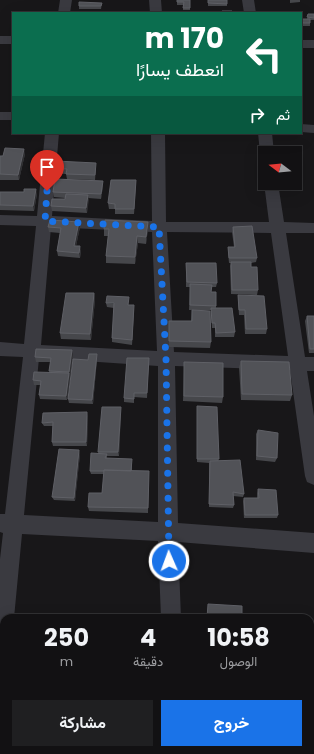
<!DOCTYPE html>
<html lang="ar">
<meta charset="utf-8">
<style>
body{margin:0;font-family:Poppins,Vazirmatn,sans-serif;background:#1f1f21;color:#f1f3f6;direction:rtl;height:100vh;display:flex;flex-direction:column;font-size:15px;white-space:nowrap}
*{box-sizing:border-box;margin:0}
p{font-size:13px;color:#9c9da0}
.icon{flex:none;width:22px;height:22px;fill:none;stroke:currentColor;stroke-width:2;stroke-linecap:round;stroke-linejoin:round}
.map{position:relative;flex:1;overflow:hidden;direction:ltr}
.panel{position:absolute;left:0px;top:614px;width:314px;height:140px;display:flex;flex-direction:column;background:#121113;border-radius:12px 12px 0 0;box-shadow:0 4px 16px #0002,0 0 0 1px #313133;direction:rtl}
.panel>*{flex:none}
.hud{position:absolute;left:12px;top:12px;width:290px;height:122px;border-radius:0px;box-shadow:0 4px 16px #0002,0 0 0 1px #313133;direction:rtl;background:#0b6e4f;color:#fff;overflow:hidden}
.needle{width:26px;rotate:286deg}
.fabs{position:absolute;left:258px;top:146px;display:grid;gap:8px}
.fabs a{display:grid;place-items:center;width:44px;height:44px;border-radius:0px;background:#121113;box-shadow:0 4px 16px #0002,0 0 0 1px #313133;font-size:20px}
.pin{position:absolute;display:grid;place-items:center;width:34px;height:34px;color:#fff;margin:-41px -17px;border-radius:50% 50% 50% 0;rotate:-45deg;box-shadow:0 0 4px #0007}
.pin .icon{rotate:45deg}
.me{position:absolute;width:44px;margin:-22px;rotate:358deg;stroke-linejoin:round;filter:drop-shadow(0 0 3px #0008)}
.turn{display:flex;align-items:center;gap:14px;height:84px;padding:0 12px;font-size:18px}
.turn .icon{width:52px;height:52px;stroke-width:2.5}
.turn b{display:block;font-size:28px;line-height:34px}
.then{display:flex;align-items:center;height:38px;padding:0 12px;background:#0003;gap:8px;font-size:15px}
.eta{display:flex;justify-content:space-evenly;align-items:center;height:68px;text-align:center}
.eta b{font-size:24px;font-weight:700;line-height:28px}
.cta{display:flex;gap:8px;margin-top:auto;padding:8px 12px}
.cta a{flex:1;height:46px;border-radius:0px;background:#1a73e8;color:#fff;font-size:16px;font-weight:700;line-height:46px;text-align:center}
.cta a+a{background:#1f1f21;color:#f1f3f6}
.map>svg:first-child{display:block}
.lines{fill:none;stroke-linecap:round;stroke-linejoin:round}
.street{fill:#3a3a40;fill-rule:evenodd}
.wall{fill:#46474b}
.shaded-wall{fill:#2f2f32}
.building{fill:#515257;stroke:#5f6066}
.route{stroke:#1a73e8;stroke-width:7;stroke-dasharray:0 12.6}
</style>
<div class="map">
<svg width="314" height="754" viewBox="0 0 314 754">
<rect width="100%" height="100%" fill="#181719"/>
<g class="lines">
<path class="street" d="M60,0H72L70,13H58Z
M149,0H161L162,13H150Z
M242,0H254L256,13H244Z
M0,36H13V44H0Z
M301,40H314V48H301Z
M0,112H13V120H0Z
M301,124L314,125V133L301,132Z
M45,133H59L52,216L152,221L151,133H165L166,222H269L264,183L265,181V183H278L284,222L314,223V233H286L305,357H314V371H307L314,416V485L307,482L305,476L290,370L175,366L178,523L314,533V553L178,542L181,618H161L158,541L22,534L14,618H4V662L0,664V559L3,533L0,532V514H5L23,357L0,356V342L24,344L36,226L0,225V215L37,216ZM51,227L152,232L157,351L41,345ZM167,232L271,233L288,356L174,352ZM39,358L158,366V522L24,515Z
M258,133H272L274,153H265V157L262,156L260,153Z
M165,750H187V754H165Z"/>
</g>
<path class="wall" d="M177,0H190V10H183V5H177Z
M208,0H227V6H208Z
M290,0H300V2L290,3Z
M102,3L101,9H79V6Z
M308,14H314V20H310V26H303L302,22V19H307Z
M25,154L19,180H0V156Z
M54,168H96L95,180L67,179L66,174L55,173Z
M136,180L134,214H115V209H109L108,203Z
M103,186L101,199L88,198L87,213L52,211L51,206L65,199V198L54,197L53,192Z
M0,192L37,194L34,211L0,210Z
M148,222V229L146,244L138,243L135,264L106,263V256L108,236H104V229Z
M48,227H80L76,246L81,251L80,258L58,256L57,251L60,233L49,232Z
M233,227L257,258L256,262L251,263V267L258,290L257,295L231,294L230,266L231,263H229L228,252V247H234L232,232Z
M186,263L217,283L216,287H212L211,292L216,306V308L235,332L234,337H215V328H212L211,310H189L190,287H186Z
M94,293L95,300L91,340L61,339L60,333Z
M238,295L267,329L266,334H245L244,315H239L238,300Z
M106,303L129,305L134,310L132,345L112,342V338L114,308L107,307Z
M192,310L211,342L210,348L169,347V321H191Z
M307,316H314V353H309L305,321Z
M73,355L70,376V378L67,400L40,399L39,395L41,385H34L33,380L50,373L49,371L51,362H36L35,357Z
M149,358L147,398L134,397V403L124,402V398Z
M97,359L93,404L69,403L68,399L88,360Z
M241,361L292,395L290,401L241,400L239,367Z
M184,368L223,397L222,403L183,401Z
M197,406L219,459L218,460L244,494L243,497L233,496L234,505L233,508L209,507V463L197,462Z
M121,411L119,456H107V458L132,463V471H149L148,513L89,511L88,507L102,493L104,474H91L90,471L99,454L98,452Z
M88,416L87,446H53L52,442L53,426H44L42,423Z
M258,430L277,458L275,462L256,460V434Z
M80,454L75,501L54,500L52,497Z
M258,489L278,515L277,518H244L243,501L244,498H257V493Z
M281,750H298L299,754H281Z
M304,750H310L314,754H305Z"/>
<path class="shaded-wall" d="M24,149L25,154L19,180L18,175Z
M136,180V185L134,214V209Z
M103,181V186L101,199V194Z
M36,189L37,194L34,211L33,206Z
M88,195L89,200L87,213L86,208Z
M79,222L80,227L75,251L74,246Z
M148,222V229L146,244V237Z
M137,236L138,243L135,264V257Z
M80,246L81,251L80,258L79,253Z
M94,293L95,300L91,340L90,334Z
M134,305V310L132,345V340Z
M72,350L73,355L70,376L69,372Z
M97,354V359L93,404L92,400Z
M69,373L70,378L67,400L66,396Z
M121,407V411L119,456L118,452Z
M87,412L88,416L87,446L86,442Z
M79,450L80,454L75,501L74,498Z"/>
<path class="building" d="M177,0H190V8H183L184,2H177Z
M208,0H227V4L208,3Z
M79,2L102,3L101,6H79Z
M222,11H232L231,13H222Z
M308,14H314V18L307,17Z
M302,19H310V23H303Z
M5,148L24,149L18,175L0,174V156H3Z
M55,161L96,163L95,175L66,174L67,169L54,168Z
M55,179L103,181L101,194L53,192Z
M111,180H136L134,209H115V204L108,203Z
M24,189H36L33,206L0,205V192H24Z
M66,194L88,195L86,208L51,206L52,199H65Z
M50,220L79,222L74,246H80L79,253L57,251L61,228L48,227Z
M105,220L148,222L146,237L137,236L135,257L106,256L109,229H104Z
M252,226L257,258H229L228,247H235L233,227Z
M231,262H251V267H257L258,290H232Z
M186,263H216L217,283L187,282Z
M190,284L212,285L211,292H216V306L190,305Z
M66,293H94L90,334L60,333Z
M238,295L264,296L267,329H246L245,310H239Z
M107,296L129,297L128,305H134L132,340L112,338L114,303H106Z
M211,308H232L235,332L216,333L215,323H212Z
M192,310L210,311L211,342L169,341V321H192Z
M307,316H314V349H310Z
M36,349L72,350L69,372L49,371L51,358L35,357Z
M89,354H97L92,400L68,399L73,359L88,360Z
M127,358H149L147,393H134V399L124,398Z
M241,361L289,362L292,395L242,394Z
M184,362L223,363V397L184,396Z
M34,372L69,373L66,396L39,395L41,381L33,380Z
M197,406L217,407L219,459H197Z
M102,407H121L118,452H98Z
M87,412L86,442H52L53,422L42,423L43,413Z
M258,430L278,433L277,458L257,456Z
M59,449L79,450L74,498L52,497Z
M91,453L107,454L105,458L132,459L131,471L104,470V471H90Z
M240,460L244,494L233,492L234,505L209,504L210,461Z
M104,470L149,471L148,508L88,507L89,493H102Z
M258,489L276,490L278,515H245L244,498H259Z
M208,604L242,606V618H207Z
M310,690H314V754H308L307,750H310Z
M283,750H298L299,754H283Z"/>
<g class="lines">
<path class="route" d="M47,191L45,221L159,227L166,359L169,561"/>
</g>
</svg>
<div class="fabs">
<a><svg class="needle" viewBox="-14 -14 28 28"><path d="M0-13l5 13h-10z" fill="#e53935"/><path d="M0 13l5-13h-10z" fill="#9c9da0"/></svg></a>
</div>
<div class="pin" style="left:47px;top:191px;background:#d93025"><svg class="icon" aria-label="arrive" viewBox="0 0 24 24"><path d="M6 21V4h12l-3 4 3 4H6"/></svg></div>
<svg class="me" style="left:169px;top:561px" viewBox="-20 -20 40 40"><circle r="17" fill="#1a73e8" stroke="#fff" stroke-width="3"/><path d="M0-11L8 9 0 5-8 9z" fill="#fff"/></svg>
<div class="hud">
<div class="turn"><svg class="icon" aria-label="left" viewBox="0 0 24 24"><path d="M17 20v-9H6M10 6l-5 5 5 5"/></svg><div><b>170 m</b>انعطف يسارًا</div></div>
<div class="then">ثم<svg class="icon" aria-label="right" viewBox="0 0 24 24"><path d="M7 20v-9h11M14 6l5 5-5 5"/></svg></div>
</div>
<section class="panel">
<div class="eta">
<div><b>10:58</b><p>الوصول</p></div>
<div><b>4</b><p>دقيقة</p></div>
<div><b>250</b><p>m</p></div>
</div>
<div class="cta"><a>خروج</a><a>مشاركة</a></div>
</section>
</div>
